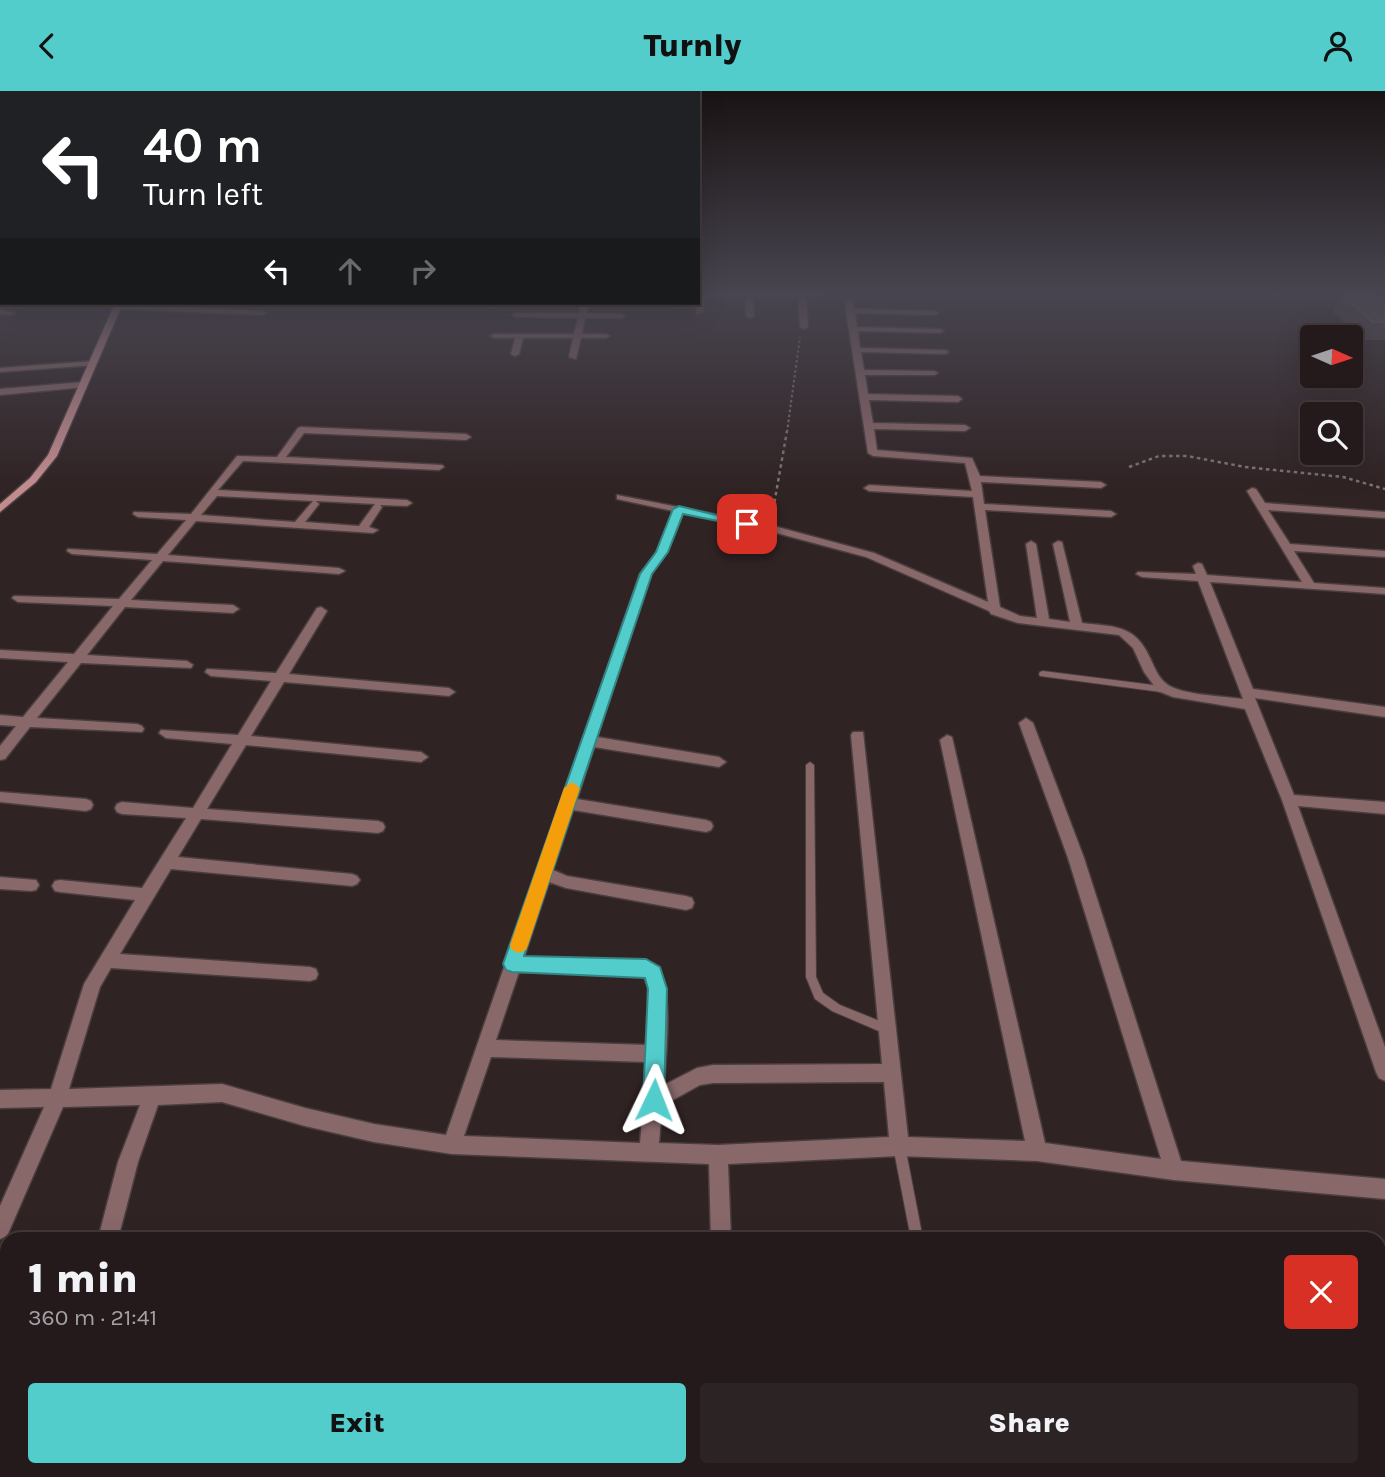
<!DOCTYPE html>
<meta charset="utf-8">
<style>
body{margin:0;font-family:Karla,sans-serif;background:#2c2324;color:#f1f3f6;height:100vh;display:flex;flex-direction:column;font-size:26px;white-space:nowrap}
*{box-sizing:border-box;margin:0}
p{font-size:23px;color:#a3a1a3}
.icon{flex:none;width:38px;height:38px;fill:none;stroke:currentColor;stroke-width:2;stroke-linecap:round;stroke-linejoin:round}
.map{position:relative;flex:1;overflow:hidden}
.panel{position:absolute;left:0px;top:1141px;width:1386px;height:245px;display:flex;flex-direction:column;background:#241a1b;border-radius:21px 21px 0 0;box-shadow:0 7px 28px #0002,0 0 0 2px #41383a}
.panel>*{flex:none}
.top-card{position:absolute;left:0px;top:0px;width:700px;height:214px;box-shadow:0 7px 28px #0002,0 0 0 2px #41383a;background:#202124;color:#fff;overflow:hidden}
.needle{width:46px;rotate:93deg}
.fabs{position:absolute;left:1300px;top:234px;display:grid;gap:14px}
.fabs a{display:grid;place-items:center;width:63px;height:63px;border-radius:7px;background:#241a1b;box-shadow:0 7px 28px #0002,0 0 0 2px #41383a;font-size:35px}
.pin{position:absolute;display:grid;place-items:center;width:60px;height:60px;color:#fff;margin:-30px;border-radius:14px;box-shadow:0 4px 10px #0006}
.me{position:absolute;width:77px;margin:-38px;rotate:2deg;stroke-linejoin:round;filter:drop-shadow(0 0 5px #0008)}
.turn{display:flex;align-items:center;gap:24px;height:147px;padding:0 28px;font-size:32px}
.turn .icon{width:91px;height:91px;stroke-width:2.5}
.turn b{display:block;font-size:49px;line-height:60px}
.lanes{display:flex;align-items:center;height:66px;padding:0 28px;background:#0003;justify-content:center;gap:35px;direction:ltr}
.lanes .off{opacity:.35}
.round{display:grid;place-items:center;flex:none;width:74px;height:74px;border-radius:7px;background:#2c2324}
.summary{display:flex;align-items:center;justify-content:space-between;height:119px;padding:0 28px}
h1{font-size:42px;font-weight:800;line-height:52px}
.action{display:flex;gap:14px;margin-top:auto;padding:14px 28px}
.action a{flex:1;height:80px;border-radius:7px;background:#52cdcc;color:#111;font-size:28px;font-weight:800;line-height:80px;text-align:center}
.action a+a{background:#2c2324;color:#f1f3f6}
header{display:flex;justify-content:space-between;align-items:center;height:91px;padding:0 28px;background:#52cdcc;color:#111;font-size:32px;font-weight:800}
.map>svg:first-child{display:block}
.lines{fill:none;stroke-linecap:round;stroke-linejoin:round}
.lane-casing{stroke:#4a3e3f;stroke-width:2}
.street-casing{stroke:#4a3e3f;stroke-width:3}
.secondary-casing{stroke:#4a3e3f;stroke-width:3}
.path-far1{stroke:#7e7374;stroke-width:2;stroke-dasharray:2.5 2.5;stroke-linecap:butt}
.path{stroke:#7e7374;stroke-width:2.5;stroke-dasharray:3.5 3.5;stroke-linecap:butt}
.lane{fill:#89686a;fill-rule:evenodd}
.street{fill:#89686a;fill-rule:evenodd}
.secondary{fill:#c28c8f;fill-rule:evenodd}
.wall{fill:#534445}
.building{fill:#635556;stroke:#786b6c;stroke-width:2}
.route{fill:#52cdcc;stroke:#358585;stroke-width:2}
.slow{fill:#f59e0b}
</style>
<header><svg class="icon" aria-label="back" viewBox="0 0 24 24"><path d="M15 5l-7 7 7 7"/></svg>Turnly<svg class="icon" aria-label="person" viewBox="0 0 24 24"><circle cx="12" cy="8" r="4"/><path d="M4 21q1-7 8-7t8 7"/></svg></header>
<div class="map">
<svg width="1385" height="1386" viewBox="0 0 1385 1386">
<rect width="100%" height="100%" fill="#302324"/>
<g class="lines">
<g class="lane-casing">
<path id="lane" d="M1043,580L1161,595L1165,598L1161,601L1040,585L1039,583L1040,581Z
M810,671L814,674L816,886L823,902L840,914L892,935L893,939L892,943L888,944L832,920L815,908L806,886V674Z
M899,1049L903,1051L905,1055L923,1148H911L893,1055L895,1051Z
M62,1379H230L231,1383L230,1386H60V1384Z"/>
</g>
<g class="street-casing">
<path id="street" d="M698,201L820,202L824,204L806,206L808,236L804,238L800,236L798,206H753L754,225L750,227L746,225L745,206L704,205L703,221L696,223Z
M1275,201H1283V203L1276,205Z
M849,209L853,211L854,218L935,220L939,222L935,224L855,222L857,236L940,238L944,240L940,242L858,240L860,257L945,259L949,261L945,263L861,261L864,279L934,280L938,282L934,284H865L868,303L958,305L962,308L958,311L869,309L873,332L965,334L970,337L965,340L874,338L877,359L972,367L980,385L1101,391L1106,394L1101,397L981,391L984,413L1111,420L1116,423L1111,426L985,419L1000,516L1020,525L1037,527L1026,453L1031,450L1036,453L1049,528L1070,531L1053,453L1058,450L1062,451L1082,532C1114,536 1135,533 1150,567C1155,577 1158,587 1168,594C1183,604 1223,605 1243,608L1198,490L1142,486L1136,483L1138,481L1196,483L1193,475L1198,472L1202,473L1207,484L1302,491L1247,400L1252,397L1256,398L1265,412L1385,421V427L1268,419L1290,453L1385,460V466L1294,460L1314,492L1385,497V503L1210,491L1253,598L1385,616V626L1255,607L1294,704L1385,711V723L1298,715L1385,956V990L1379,987L1376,981L1282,709L1245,618L1173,606L1158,600L1144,581L1133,557L1119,544L1018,532L991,523L989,520L866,466L769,440L683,422L667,461L651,483L597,646L719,666L726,671L719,676L594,656L577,708L706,729L711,731L713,735L711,739L706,741L573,719L553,779L567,785L686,805L692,807L694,812L692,817L686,819L566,797L549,791L524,866L646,870L659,877C673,908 666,960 664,994L697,977L713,974L882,973L851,644L853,641H863L908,1046L1025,1050L940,649L947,644L952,646L1045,1052L1161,1068L1068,767L1019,632L1026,627L1033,632L1084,767L1181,1070L1385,1088V1108L1174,1089L1037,1070L899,1065L728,1073L731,1148H711L709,1073L452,1063L374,1051L305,1035L222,1011L158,1014L138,1071L118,1148H98L118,1071L140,1014L63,1016L7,1145L0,1148V1115L44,1016L0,1017V999L51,998L84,893L135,809L60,801L55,800L52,795L55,790L60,789L142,797L186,727L122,723L117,721L115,717L117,713L122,711L193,717L232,653L166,647L159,642L161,639L238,644L271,590L211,585L205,581L207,578L276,582L317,517L321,516L327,520L289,583L449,597L455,601L449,605L284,591L251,645L421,661L428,666L421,671L246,654L207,718L378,730L383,732L385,736L383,740L378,742L201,728L178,766L352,783L357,785L360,789L357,793L352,795L171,778L120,863L310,876L316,878L318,883L316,888L310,890L111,877L100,896L69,998L222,993L305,1017L374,1033L446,1044L640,483L657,461L673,420L617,408V404L770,434L874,462L988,511L973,406L869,400L864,397L869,394L972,400L965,372L873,365L868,362L846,220L845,211ZM519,881L643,884L648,896V954L496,949ZM491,966L647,971L640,1052L464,1045ZM884,991L889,1046L718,1054L659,1052L662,1015L700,994L713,992Z
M464,212H495L500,214L496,216Z
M581,212H589L586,222L621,223L625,225L621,227H585L582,243H606L610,245L606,247H581L576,268L569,266L573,247H523L519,263L515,265L511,263L515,247H494L490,245L494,243H574L578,227L516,226L512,224L516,222H579Z
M118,214L263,220L267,222L263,224L115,218L114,216Z
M0,219L15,222L11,224L0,223Z
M93,270H96V274L0,281V277Z
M83,291L87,294L86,296L0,304V298Z
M301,336L466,343L471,346L466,349L304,342L286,366L442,374L444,376L439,379L243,370L218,399L407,409L412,412L407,415L380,414L382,416L369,436L378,439L373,442L196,430L168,464L339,477L345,480L339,483L163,470L131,509L233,514L239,518L233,522L125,516L87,564L187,570L193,574L191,577L81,572L37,627L137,633L142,635L144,638L142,641L30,636L5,668L0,669V655L16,635L0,634V624L23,626L68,571L0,567V559L74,563L113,515L18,511L12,507L14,505L119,508L152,469L72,463L67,460L68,458L157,463L186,429L138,426L133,423L134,421L191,423L237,365L277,366L298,337ZM217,405L313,410L295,431L201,424ZM316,410L375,413L359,435L305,431L319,413Z
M0,701L86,708L91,710L93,714L91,718L86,720L0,711Z
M0,786L36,789L39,794L36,799L31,800L0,798Z
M720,1379H744V1386H720Z"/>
</g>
<g class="secondary-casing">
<path id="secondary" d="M115,212H123L57,365L36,391L0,421V413L30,387L48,364Z"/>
</g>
<path class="path-far1" d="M787,341L800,246"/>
<path class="path" d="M1129,376L1159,365H1187L1245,376L1343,386L1385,398
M772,425L787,340"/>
<use href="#lane" class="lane"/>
<use href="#street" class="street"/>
<use href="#secondary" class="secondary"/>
</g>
<path class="wall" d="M1342,204L1385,210V249H1364L1333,221Z"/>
<path class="building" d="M1342,204H1377L1385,210V231H1373Z"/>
<linearGradient id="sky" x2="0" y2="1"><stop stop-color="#1a1314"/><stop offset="0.51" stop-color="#484550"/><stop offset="1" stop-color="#484550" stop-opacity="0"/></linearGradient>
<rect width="1385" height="395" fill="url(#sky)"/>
<path class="route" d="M679,415L753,433L747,436L683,423L668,461L652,483L524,865L646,868L660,876L667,898L664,1009L661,1016L654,1019L646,1016L643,1009L648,898L645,887L512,881L506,879L503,873L640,483L656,461L673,418Z"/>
<path class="slow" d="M572,691L580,697L528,854L526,859L519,862L512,859L510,854L564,697Z"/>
</svg>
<div class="fabs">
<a><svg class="needle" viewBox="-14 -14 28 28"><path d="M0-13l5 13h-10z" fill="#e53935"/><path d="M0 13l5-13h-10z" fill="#a3a1a3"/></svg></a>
<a><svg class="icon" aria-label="search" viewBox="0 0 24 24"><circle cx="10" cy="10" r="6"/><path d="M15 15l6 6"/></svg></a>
</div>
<div class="pin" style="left:747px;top:433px;background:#d93025"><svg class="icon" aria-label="arrive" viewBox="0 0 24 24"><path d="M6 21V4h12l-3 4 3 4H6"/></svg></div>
<svg class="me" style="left:654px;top:1009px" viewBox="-20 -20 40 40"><path d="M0-17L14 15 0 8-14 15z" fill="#52cdcc" stroke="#fff" stroke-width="4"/></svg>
<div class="top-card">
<div class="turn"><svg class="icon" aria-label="left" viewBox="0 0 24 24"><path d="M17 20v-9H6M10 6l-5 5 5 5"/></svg><div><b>40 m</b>Turn left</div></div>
<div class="lanes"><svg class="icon" aria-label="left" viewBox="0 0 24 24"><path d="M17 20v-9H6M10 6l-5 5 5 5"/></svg><svg class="icon off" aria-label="ahead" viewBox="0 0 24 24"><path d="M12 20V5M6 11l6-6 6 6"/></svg><svg class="icon off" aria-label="right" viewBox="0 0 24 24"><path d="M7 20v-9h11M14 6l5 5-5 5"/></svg></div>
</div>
<section class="panel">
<div class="summary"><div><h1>1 min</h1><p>360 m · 21:41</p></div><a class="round" style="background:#d93025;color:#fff"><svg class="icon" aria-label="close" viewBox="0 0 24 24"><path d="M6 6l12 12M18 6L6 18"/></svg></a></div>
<div class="action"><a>Exit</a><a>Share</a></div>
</section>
</div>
